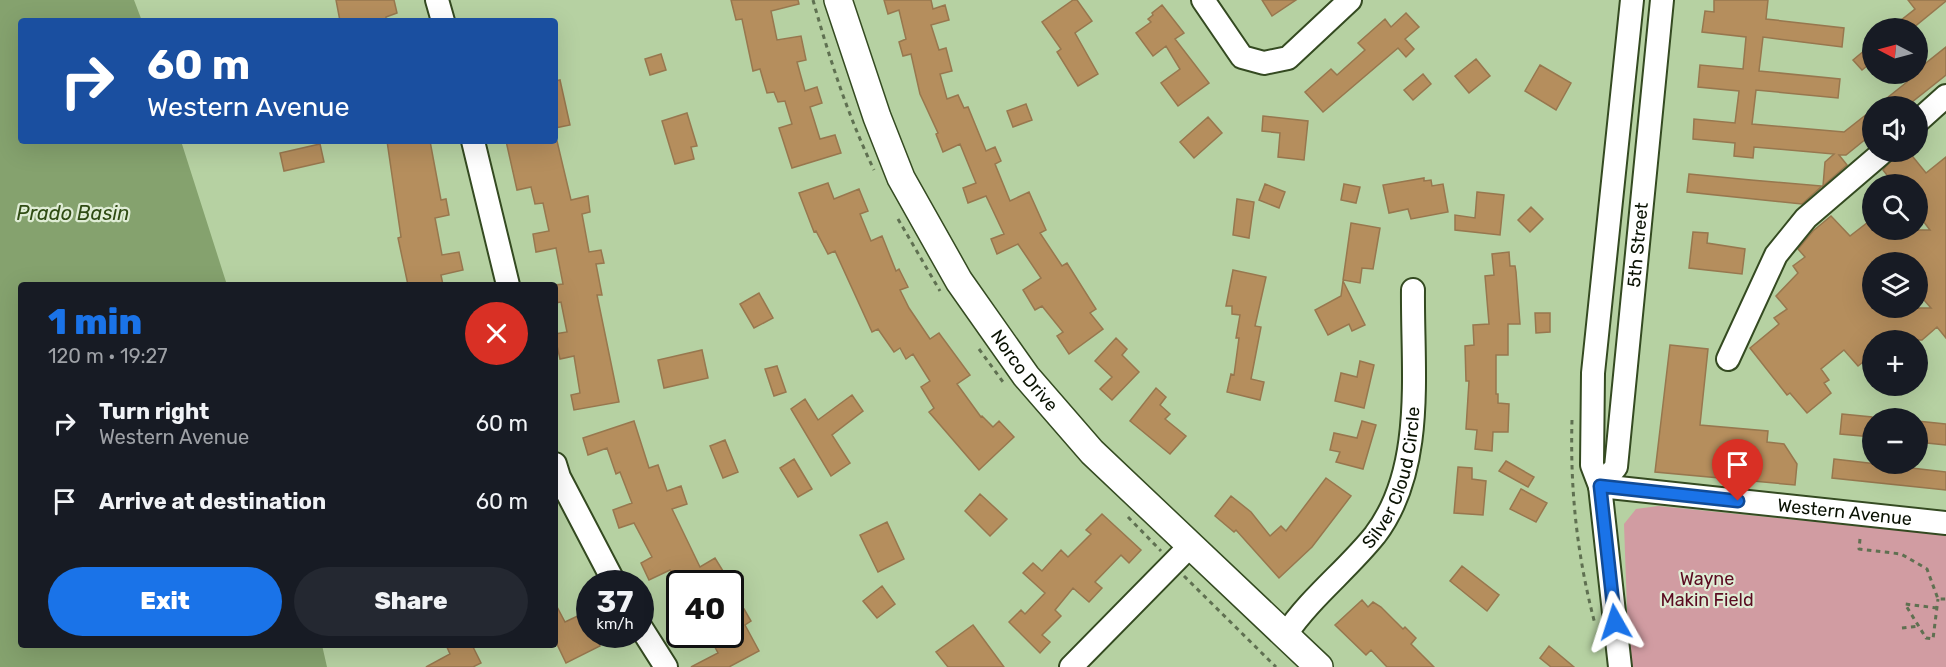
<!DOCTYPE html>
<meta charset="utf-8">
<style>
body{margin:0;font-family:Rubik,sans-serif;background:#242831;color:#f1f3f6;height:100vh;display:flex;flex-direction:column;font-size:22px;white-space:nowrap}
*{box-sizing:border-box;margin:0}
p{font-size:20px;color:#9ea1a6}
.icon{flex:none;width:33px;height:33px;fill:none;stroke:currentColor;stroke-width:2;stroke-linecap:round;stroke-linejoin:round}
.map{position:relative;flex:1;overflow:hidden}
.sheet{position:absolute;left:18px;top:282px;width:540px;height:366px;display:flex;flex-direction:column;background:#171b24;border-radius:6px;box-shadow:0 6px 24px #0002}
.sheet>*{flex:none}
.guide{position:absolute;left:18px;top:18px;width:540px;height:126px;border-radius:6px;box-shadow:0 6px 24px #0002;background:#1a4fa0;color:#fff;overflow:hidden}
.needle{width:39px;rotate:276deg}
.buttons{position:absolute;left:1862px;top:18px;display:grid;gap:12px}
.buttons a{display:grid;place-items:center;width:66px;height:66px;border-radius:50%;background:#171b24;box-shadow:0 6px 24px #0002;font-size:30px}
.speed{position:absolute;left:576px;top:570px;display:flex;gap:12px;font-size:30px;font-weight:700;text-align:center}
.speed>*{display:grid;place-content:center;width:78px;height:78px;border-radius:50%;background:#171b24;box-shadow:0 6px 24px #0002;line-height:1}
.speed small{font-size:15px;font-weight:400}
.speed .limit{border:3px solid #111;border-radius:9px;background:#fff;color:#111}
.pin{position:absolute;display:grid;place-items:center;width:51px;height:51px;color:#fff;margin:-62px -26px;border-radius:50% 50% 50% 0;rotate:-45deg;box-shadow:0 0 6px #0007}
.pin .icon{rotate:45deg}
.me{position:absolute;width:66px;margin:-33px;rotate:354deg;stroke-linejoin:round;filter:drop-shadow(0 0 4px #0008)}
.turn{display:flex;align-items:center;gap:21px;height:126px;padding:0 30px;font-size:27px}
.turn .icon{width:78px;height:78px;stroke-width:2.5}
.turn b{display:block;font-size:42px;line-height:51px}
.round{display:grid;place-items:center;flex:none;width:63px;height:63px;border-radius:32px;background:#242831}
.headline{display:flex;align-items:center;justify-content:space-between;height:102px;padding:0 30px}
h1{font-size:36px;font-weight:800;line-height:45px;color:#1a73e8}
.action{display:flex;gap:12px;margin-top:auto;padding:12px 30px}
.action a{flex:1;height:69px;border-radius:36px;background:#1a73e8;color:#fff;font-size:24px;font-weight:800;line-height:69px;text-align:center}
.action a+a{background:#242831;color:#f1f3f6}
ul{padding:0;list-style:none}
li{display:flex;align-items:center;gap:18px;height:78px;padding:0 30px}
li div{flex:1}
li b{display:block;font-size:22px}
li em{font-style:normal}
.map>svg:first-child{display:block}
.green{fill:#d19ca2}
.water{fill:#85a26e}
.building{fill:#b58e5d;stroke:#97774e;stroke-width:1.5;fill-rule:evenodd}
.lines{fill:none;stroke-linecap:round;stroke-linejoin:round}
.minor-casing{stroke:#344a21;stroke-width:26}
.major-casing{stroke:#344a21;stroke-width:30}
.path{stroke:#5f7051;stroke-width:3;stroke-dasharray:4.5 4.5;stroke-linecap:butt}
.minor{stroke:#fff;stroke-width:22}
.major{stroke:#fff;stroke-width:27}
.route-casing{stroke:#114b97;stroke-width:15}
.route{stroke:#1a73e8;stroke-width:10}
.labels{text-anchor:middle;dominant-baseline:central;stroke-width:4.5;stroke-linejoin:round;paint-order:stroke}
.street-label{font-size:18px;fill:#0a1203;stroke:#dfecd5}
.park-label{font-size:18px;fill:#5a0b20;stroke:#dfecd5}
.water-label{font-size:20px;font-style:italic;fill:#2f4b13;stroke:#dfecd5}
</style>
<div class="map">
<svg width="1946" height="667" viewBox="0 0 1946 667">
<rect width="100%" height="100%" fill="#b6d1a2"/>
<path class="green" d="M1658,506L1946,535V667H1629L1624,524L1636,509Z"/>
<path class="water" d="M0,0H134L142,21H21V141H181L227,285H21V645H322L327,667H0Z"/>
<path class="building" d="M336,0H394L397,13L386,17V21H340Z
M731,0H798L799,4L771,11L777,40L801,36L806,60L797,62L805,91L817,87L822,103L810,107L820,139L835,135L841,153L792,168L779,128L792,124L785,101L778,102L774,92L767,93L760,69L753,71L742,19L736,20Z
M884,0H931L933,9L945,5L949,20L931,25L939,50L946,48L952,71L940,74L947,99L958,95L964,108L968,107L986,151L995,147L1001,161L995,164L1010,201L1029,192L1046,230L1040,233L1062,266L1067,263L1096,309L1090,313L1103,329L1069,354L1057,336L1063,332L1042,306L1035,310L1023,290L1041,278L1018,244L997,254L991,239L1004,234L986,196L968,203L963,188L976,183L960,144L943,152L936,134L938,133L920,94L911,54L903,56L899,42L906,39L899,10L888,14Z
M1073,0H1077L1092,21L1075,33L1098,74L1078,86L1057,52L1061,49L1042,22Z
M1262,0H1296L1272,16Z
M1714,0H1768L1766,19L1844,28L1842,47L1763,37L1759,71L1840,79L1838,98L1756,90L1752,124L1844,132L1872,110V134L1846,155H1839L1847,165L1823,186L1825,162L1834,154L1754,147L1753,158L1734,156L1735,143L1693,139L1694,119L1735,123L1739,91L1698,87L1700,65L1743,69L1746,37L1702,32L1705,11L1714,12Z
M1908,0H1946V1L1913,28H1891L1915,9Z
M1162,5L1184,33L1175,39L1209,83L1178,106L1161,83L1180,69L1166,46L1153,56L1136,33L1151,22L1148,19L1153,15L1152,13Z
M1406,13L1419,27L1405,39L1414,49L1406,57L1398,48L1323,112L1305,92L1331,69L1337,75L1365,50L1358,43L1385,19L1391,27Z
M1872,44V62L1862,70L1853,60Z
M1946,47V75L1907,106H1877L1907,82L1900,74H1917V70Z
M661,54L666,70L650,75L645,59Z
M1476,59L1490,76L1469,93L1455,76Z
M1540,65L1571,83L1556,110L1525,91Z
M1423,74L1431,84L1413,100L1404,90Z
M560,80L570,125L555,128V81Z
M1026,104L1032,120L1013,127L1007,111Z
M687,113L697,146L691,147L694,159L675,164L662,121Z
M1263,116L1308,121L1304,160L1278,157L1280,133L1262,131Z
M1208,117L1222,133L1194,158L1180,142Z
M387,141H430L441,200L446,199L449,215L435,218L442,255L459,252L463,270L441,275L443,285H408L398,238L401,237Z
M506,141H557L571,200L588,196L590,212L582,214L589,252L601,250L604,263L596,264L602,295H597L619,402L574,410L571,395L580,393L574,356L560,359L555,337V334L567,332L561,302L555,303V285L563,284L556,248L536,252L533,234L549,231L543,203L535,204L531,187L517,190Z
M320,144L324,162L284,171L280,153Z
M1898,152H1909L1926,173L1946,157V338L1937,327L1922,340H1872V355L1858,366L1844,350L1821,369L1829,380L1824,383L1831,393L1807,413L1790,393L1787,395L1750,348L1779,324L1774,318L1787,309L1776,296L1798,273L1793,266L1805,257L1798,249L1813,231L1831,216L1850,236L1872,219V230H1930L1917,213V184H1894L1883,170ZM1872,262H1917V292L1931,308H1872Z
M1689,174L1751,180L1822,186L1802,204L1687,192Z
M1424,178V181L1431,180L1432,186L1443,184L1448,212L1411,219L1408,209L1389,213L1383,185Z
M828,183L834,199L859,189L868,211L860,214L871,241L882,236L896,271L899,269L908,287L900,290L909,308L930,339L939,333L970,375L957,384L981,417L982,416L993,427L999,421L1014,437L979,470L929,412L934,408L921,387L930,381L913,354L906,359L900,348L894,352L878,329L872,332L835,251L828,254L816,231L814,232L799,193Z
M1265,184L1285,192L1279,208L1259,200Z
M1344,184L1360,187L1356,203L1341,200Z
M1477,192L1504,195L1500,235L1455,230V215L1475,218Z
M1237,199L1254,202L1249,238L1233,235Z
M1531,207L1543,219L1530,232L1518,220Z
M1351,223L1380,228L1373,269L1362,268L1360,283L1343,280Z
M1693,232L1708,233L1707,243L1745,249L1742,274L1689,268Z
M1509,252L1510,266H1515L1516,272L1520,324H1508V355H1496V394H1498V403L1509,404L1508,432H1493L1492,451L1475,449L1477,430L1466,429L1469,381H1466L1465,346L1474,345L1473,325L1489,324L1485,276L1494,275L1492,254Z
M1233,270L1266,277L1255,326L1261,327L1251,379L1264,382L1260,400L1227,392L1231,374L1234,375L1239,338H1236L1240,315L1232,314V306H1226Z
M1343,281L1365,325L1352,331L1349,324L1328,335L1315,310L1341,296Z
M759,293L773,318L754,328L740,304Z
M1535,313H1550V332L1536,333Z
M1116,338L1127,349L1122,355L1139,372L1112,400L1100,389L1112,377L1095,361Z
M1670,345L1708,349L1700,425L1768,431L1767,442L1784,444L1797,464L1795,485L1655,472Z
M702,350L708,378L664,388L658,360Z
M1360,361L1374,365L1364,408L1335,401L1341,373L1357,377Z
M777,366L786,392L774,396L765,369Z
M1156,388L1166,397L1160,405L1170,414L1165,419L1186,436L1170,454L1130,421Z
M852,395L863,411L832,435L850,463L831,476L791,409L805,399L818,420Z
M1842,414L1872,417V437L1840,434Z
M634,421L649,468L658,465L667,491L681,486L687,504L672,509L700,567L715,558L723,571L701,584L680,582V588L670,570L649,580L641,563L652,557L634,523L619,528L613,510L632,503L620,472L616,474L607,448L588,455L583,438Z
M1362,421L1376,425L1363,469L1336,462L1340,452L1330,450L1334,433L1357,438Z
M1917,421L1946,424V445L1917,442Z
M725,440L738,472L723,478L710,446Z
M794,459L812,489L798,497L780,468Z
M1834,459L1946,472V490L1832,478Z
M1506,461L1534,477L1528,487L1499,471Z
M1458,467L1472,468V479L1486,481L1483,515L1454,513Z
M1326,478L1351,496L1312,547L1279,578L1236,530L1234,532L1215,516L1231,496L1251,512L1270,536L1281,526L1286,531Z
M1521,489L1547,503L1536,522L1510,509Z
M980,494L1007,519L990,536L965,511Z
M1102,514L1141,550L1129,563L1121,555L1095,582L1102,588L1089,602L1073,588L1055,610L1061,616L1042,635L1050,642L1040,653L1009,622L1021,610L1025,614L1045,593L1023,573L1033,563L1042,571L1061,550L1068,557L1091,534L1086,530Z
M887,522L904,559L878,572L860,535Z
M1462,566L1499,595L1487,611L1450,581Z
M882,586L895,604L877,618L863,601Z
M1362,600L1368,607L1373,602L1381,607L1403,629L1405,627L1416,638L1411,644L1434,667H1387L1371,650L1366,655L1335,625Z
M555,603L565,622L584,613L590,625V634H594L600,646L566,663L555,640Z
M744,609L751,621L745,625L759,651L729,667H691L718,653L708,634H730V617Z
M973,625L1004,667H948L936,652Z
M446,645H472L481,663L473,667H426L450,654Z
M1549,646L1574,667H1551L1540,658Z"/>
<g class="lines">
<g class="minor-casing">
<g id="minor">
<path d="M437,0L443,21"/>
<path d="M1203,0L1242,57L1264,63L1288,58L1350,0"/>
<path d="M1917,122L1946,96"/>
<path d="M473,141L508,285"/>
<path d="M1728,359L1776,255L1806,218L1883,152"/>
<path d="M555,464L559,477L615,584"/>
<path id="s1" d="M1600,486L1616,467L1662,0"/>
<path id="s2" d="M1600,486L1946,523"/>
<path d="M640,626L666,667"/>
<path id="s3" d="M1286,634C1311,597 1347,570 1375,535C1426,468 1412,369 1413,290"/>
<path d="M1071,667L1190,546"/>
<path d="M1620,667L1600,486L1592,465L1593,373L1632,0"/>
</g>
</g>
<g class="major-casing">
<g id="major">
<path id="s4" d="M838,0L877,117L901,178L959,281L1026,376L1092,452L1319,667"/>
</g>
</g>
<path class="path" d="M813,0C829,57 848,116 874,170
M898,219L940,291
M979,349L1003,382
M1572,420C1570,490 1577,556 1595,624
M1128,517L1161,551
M1860,539L1859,549L1901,554L1927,569L1938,599H1946
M1184,576L1276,667
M1937,608L1905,604L1926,638L1933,639L1938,599
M1902,628L1919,626"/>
<use href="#minor" class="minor"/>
<use href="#major" class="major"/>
</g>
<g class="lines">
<g class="route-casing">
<path id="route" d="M1615,622L1600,486L1738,501"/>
</g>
<use href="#route" class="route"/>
</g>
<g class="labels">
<g class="street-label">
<text stroke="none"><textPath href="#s1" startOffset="248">5th Street</textPath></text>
<text stroke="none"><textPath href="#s4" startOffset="418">Norco Drive</textPath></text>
<text stroke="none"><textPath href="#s3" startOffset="194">Silver Cloud Circle</textPath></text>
<text stroke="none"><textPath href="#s2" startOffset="246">Western Avenue</textPath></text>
</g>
<g class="park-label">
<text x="1707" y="579">Wayne<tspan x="1707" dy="21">Makin Field</tspan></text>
</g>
<g class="water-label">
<text x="73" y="213">Prado Basin</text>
</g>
</g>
</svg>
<div class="buttons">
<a><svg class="needle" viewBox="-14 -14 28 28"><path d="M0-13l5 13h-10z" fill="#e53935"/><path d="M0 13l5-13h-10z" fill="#9ea1a6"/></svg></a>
<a><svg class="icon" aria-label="sound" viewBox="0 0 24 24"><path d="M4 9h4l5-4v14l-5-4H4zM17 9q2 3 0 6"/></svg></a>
<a><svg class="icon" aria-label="search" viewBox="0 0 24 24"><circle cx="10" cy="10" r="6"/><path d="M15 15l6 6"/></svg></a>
<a><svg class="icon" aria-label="layers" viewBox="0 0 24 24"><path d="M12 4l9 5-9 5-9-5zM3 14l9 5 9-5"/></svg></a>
<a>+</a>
<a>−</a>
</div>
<div class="speed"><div>37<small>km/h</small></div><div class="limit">40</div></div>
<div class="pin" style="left:1738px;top:501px;background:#d93025"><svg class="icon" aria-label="arrive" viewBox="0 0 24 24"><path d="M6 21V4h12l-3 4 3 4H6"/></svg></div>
<svg class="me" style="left:1615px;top:622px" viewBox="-20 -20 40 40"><path d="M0-17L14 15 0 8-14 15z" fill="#1a73e8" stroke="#fff" stroke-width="4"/></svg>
<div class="guide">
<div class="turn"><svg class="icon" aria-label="right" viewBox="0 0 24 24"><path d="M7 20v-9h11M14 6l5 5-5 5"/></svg><div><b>60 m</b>Western Avenue</div></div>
</div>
<section class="sheet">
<div class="headline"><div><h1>1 min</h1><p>120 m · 19:27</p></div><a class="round" style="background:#d93025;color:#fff"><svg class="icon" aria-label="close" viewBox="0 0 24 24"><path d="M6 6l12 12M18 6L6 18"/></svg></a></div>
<ul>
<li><svg class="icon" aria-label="right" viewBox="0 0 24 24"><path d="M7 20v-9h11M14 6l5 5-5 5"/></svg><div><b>Turn right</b><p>Western Avenue</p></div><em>60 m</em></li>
<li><svg class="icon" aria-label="arrive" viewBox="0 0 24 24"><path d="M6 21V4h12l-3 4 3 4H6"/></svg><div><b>Arrive at destination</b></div><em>60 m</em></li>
</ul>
<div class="action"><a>Exit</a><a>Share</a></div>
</section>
</div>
